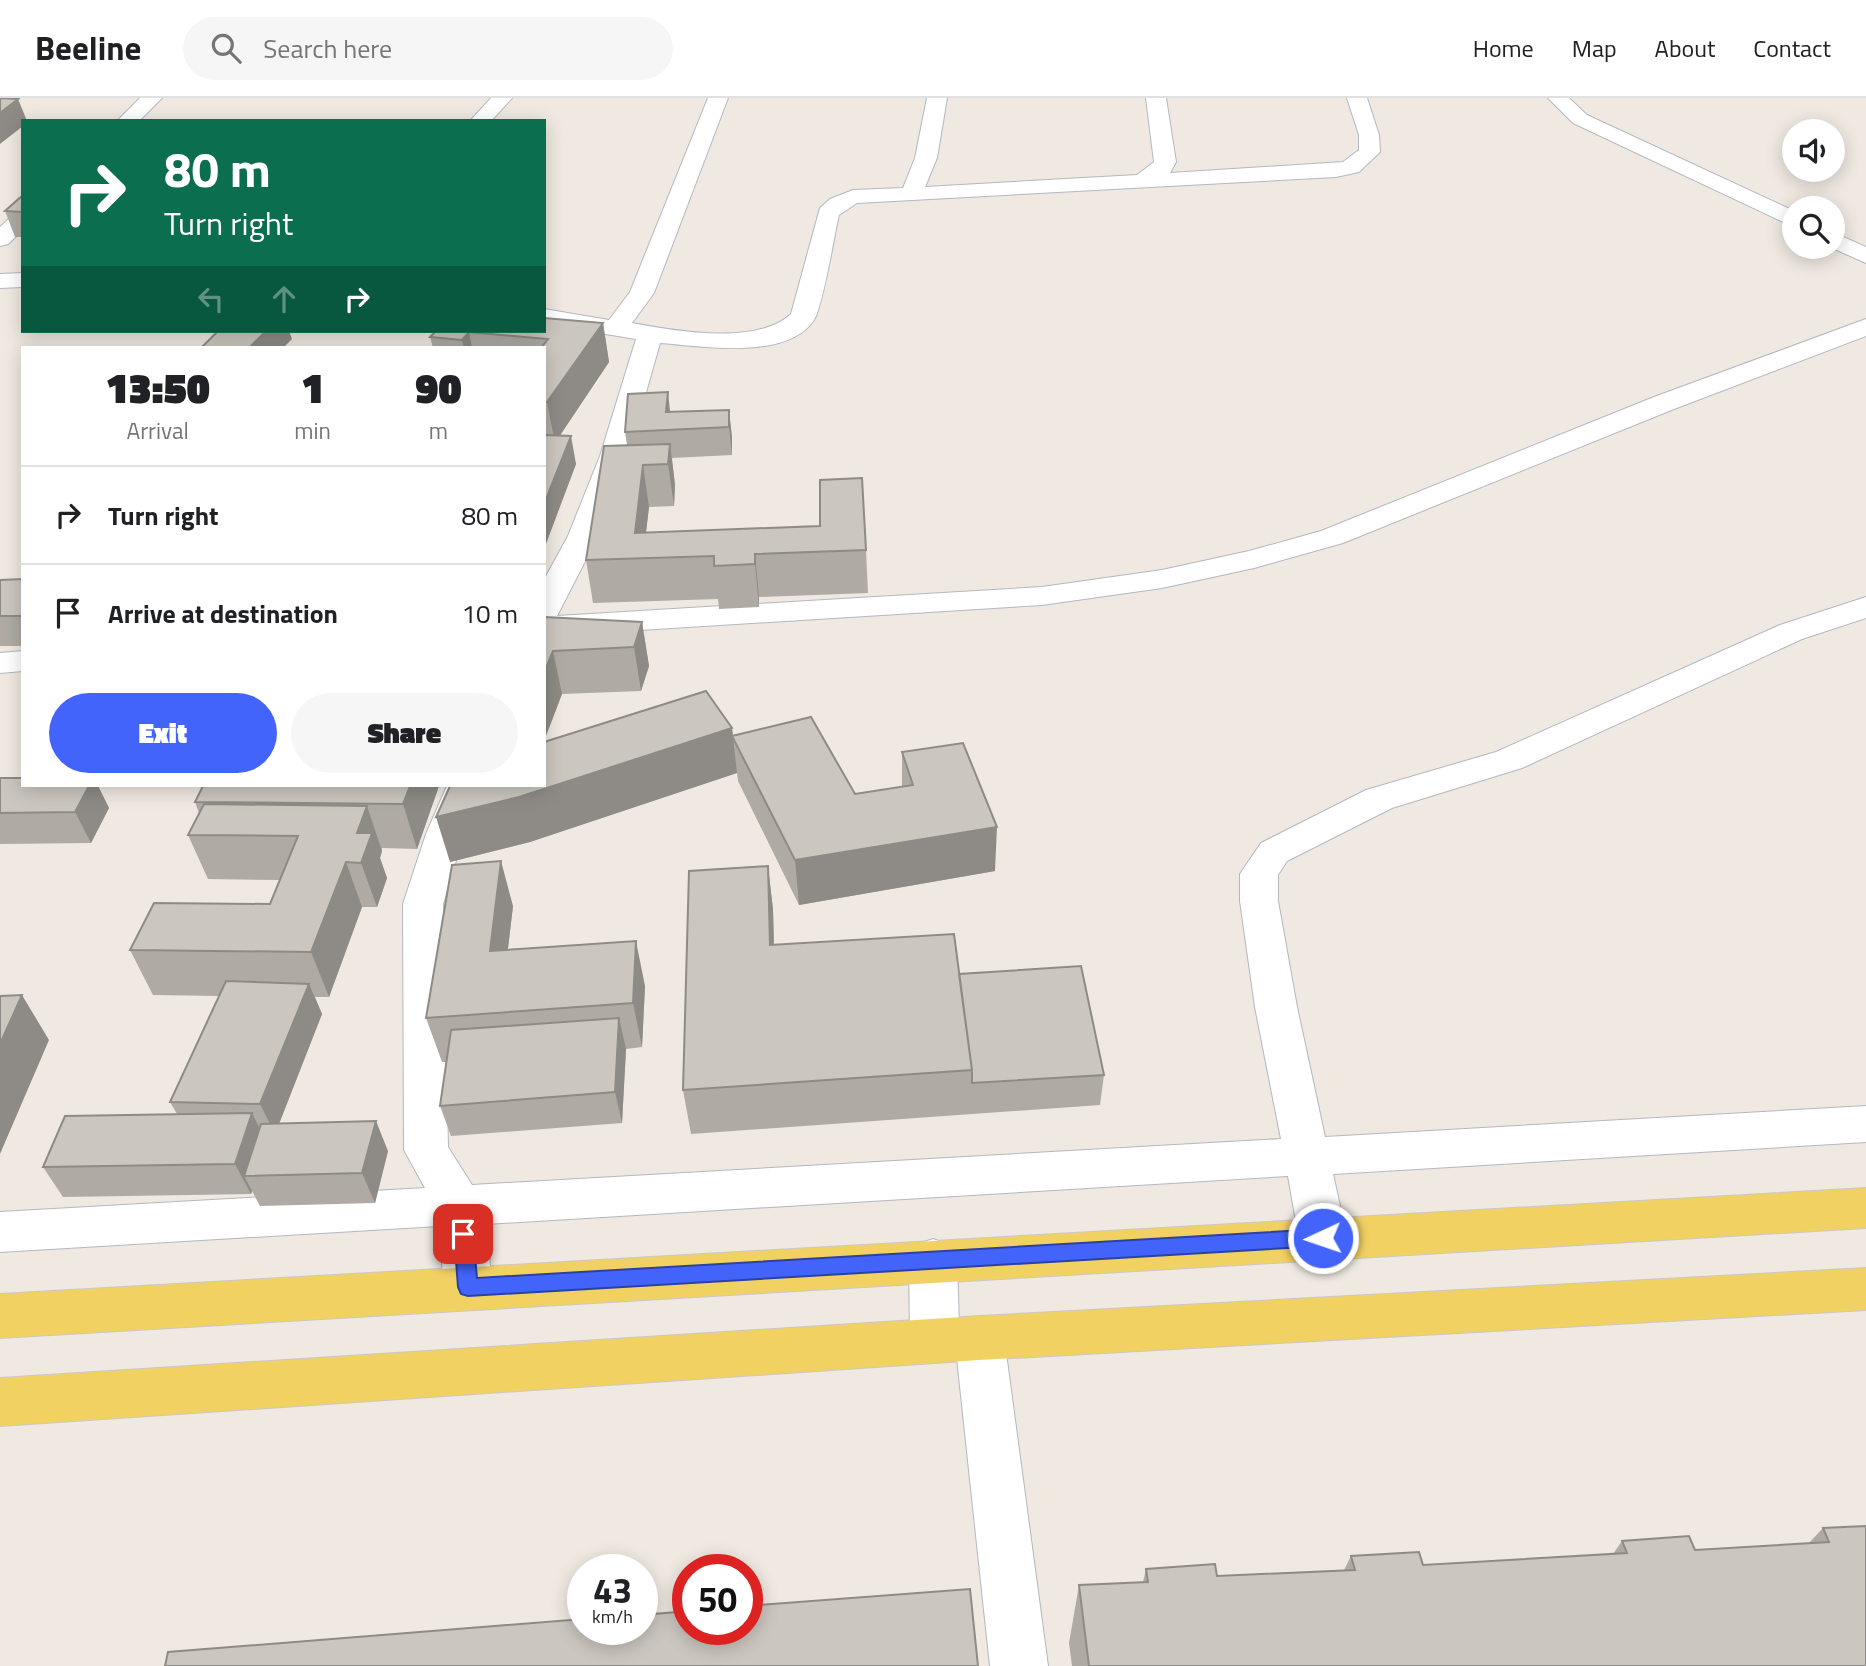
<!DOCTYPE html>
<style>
body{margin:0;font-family:"Titillium Web",sans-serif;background:#f6f6f6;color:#202124;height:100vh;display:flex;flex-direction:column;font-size:26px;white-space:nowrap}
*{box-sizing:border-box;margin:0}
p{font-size:23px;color:#757577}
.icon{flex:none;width:38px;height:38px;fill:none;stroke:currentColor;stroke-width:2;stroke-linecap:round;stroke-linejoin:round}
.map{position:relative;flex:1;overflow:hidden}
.panel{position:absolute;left:21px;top:248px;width:525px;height:441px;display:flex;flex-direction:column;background:#fff;border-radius:0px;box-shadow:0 4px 18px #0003}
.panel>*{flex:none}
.guide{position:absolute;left:21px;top:21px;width:525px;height:214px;border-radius:0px;box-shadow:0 4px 18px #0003;background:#0b6e4f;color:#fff;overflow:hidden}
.tools{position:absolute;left:1782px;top:21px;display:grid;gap:14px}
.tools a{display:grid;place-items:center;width:63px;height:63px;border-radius:50%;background:#fff;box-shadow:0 4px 18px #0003;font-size:35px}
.speed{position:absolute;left:567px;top:1456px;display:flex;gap:14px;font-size:35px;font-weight:700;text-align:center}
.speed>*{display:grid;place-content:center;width:91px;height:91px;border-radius:50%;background:#fff;box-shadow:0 4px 18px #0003;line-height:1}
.speed small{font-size:18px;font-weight:400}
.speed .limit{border:10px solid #d22;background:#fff;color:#111}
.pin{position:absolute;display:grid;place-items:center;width:60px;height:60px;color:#fff;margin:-30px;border-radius:14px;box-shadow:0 4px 10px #0006}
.me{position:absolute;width:77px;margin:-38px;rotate:267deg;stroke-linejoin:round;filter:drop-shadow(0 0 5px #0008)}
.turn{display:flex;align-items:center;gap:24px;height:147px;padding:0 28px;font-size:32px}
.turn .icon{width:91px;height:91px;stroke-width:2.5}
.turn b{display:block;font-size:49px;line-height:60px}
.lanes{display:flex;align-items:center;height:66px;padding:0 28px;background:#0003;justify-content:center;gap:35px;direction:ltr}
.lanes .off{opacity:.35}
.eta{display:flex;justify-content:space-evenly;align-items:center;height:119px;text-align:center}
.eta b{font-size:42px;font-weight:800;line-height:49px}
.action{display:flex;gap:14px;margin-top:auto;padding:14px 28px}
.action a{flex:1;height:80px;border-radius:42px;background:#4264fb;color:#fff;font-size:28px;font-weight:800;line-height:80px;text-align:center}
.action a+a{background:#f6f6f6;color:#202124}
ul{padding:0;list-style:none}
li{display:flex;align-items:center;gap:21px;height:98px;padding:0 28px;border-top:2px solid #e0e0e0}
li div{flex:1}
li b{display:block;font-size:26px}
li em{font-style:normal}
header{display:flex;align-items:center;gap:42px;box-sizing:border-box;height:98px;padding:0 35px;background:#fff;border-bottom:2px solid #e0e0e0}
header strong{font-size:33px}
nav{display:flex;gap:38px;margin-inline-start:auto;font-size:24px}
.search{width:490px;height:63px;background:#f6f6f6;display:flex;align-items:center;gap:18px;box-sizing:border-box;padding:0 24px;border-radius:38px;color:#757577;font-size:26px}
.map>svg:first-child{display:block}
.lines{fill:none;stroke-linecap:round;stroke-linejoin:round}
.minor-casing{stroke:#b4b7c1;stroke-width:2}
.major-casing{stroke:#c9c9c9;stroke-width:2}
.minor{fill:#fff;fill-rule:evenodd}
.major{fill:#f2d163;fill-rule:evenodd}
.wall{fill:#afaba4}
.shaded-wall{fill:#8e8b86}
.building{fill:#cbc7bf;stroke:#8e8b86;stroke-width:2}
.route{fill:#4264fb;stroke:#2b41a3;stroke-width:2}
</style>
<header>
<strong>Beeline</strong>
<div class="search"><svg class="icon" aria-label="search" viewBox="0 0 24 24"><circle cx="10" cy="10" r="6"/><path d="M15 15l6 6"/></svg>Search here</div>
<nav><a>Home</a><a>Map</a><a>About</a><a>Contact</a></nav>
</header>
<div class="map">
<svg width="1866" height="1568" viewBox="0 0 1866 1568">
<rect width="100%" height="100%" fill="#efe9e1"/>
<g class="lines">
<g class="minor-casing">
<path id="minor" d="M140,0H162L139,23H117Z
M491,0H512L491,23H470Z
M708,0H728L654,195L632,225C676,233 756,248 791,216L820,110L830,101L853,92L903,90L915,60L927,0H947L937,60L925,89L1137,77L1154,64L1146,0H1166L1176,64L1170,75L1343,64L1359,52V37L1347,0H1367L1379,37L1380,54L1359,74L1336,79L857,105L839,117C834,138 823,208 814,222C787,263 701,248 660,245L628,358L598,438L557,518L1042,489L1162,472L1249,453L1321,433L1654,299L1866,221V238L1674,311L1343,445L1254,470L1162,490L1042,507L544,538V482L568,438L600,358L636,241L544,226V211L609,222L630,194Z
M1548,0H1569L1587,17L1794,113V129L1573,25Z
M23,113V132L8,146L0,148V129L15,115Z
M1832,134L1866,149V165L1830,149H1832Z
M23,175V189L0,190V176Z
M1866,499V520L1802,541L1522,670L1392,710L1287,763L1278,777V803L1297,909L1325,1039L1866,1008V1044L1333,1076L1347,1140L1340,1154L1323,1160L1306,1154L1299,1140L1288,1078L486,1126L492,1189L485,1204L468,1210L451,1204L444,1189L439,1128L0,1154V1114L425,1090L404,1052L403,806L426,736L447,688H483L464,736L443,806L448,1049L472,1087L1281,1041L1255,909L1240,803V776L1261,745L1366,692L1496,654L1780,527Z
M23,553V573L0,575V555Z
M933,1141L950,1147L957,1162L959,1229L962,1224L979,1218L996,1224L1004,1240L1048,1568H990L956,1251L953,1258L935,1265L917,1258L910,1242L909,1162L916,1147Z"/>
</g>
<g class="major-casing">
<path id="major" d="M1866,1090V1130L0,1240V1196Z
M1866,1170V1212L979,1262L0,1328V1280L979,1218Z"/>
</g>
<use href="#minor" class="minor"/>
<use href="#major" class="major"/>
</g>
<path class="wall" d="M23,97V139H15L5,113Z
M603,225L609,264L560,337L576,366L544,451V250H433L430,239L436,233Z
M729,312L732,340V357L672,360L675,387L674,408L649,409L646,434L866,452L868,495L759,499V509L719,511L718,501L593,505L586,462L627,347L625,334L670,314Z
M23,481V548H0V482Z
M544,519L642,524L649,568L641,593L562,596L544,643Z
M732,630L733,638L855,696L902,689V654L995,773L799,807L738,683L737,675L530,744L450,764Z
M0,680L23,688H98L109,710L91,745L0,746Z
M203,688H439L417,751L382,750V753L380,760L387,780L377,809H362L329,899H315L322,916L279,1026L388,1053L375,1105L260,1108L252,1093L251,1096L63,1099L43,1069L177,1016L170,1004L219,898L153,897L130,852L270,806L280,782L208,781L188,737L199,715L195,704Z
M768,768L773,812L774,847L959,876L1104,977L1100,1007L691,1036L683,992Z
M513,808L508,852L645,888L642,949L626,951L622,1025L451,1038L440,1008L447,964H442L426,920Z
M1866,1428V1568H1072L1069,1545L1079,1487L1143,1484L1146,1471L1217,1478L1344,1472L1351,1458L1423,1467L1613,1456L1622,1443L1695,1452L1809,1445L1823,1430Z"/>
<path class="shaded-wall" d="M18,1L27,23H23V28L0,46V15Z
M603,225L609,264L555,345L547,304Z
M266,233H289L292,241L283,250H249Z
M469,234L472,250H464L462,242Z
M668,294L671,323L666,314Z
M729,312L732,340V357L729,329Z
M571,338L576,366L544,451V406Z
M670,346L675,387L674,408L668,366Z
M643,367L649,409L643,460L635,435Z
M755,456L759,499V509L755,466Z
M642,524L649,568L641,593L634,549Z
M553,553L562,596L544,643V575Z
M732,630L737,675L530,744L450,764L436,719Z
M89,688H98L109,710L91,745L75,714Z
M410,688H439L417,751L403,706Z
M367,708L382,753L380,760L387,780L377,809L361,765L357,735Z
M997,729L995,773L799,807L795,762Z
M501,763L513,808L502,898L490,853Z
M346,764L362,809L329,899L311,854Z
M768,768L773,812L775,892L770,847Z
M636,843L645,888L642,949L633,905Z
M309,886L322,916L275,1036L260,1006Z
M22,897L49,942L0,1056V946Z
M619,920L626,951L622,1025L615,994Z
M252,1015L267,1045L244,1078L252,1093L251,1096L235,1066Z
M376,1023L388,1053L375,1105L362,1075Z"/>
<path class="building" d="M0,0L18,1L0,15Z
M23,97V114L5,113Z
M544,220L603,225L547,304H544V250H541L548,241L469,234L462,242L430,239L436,233H544Z
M218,233H266L249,250H201Z
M668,294L666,314L729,312V329L625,334L628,296Z
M544,337L571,338L544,406Z
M670,346L668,366L643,367L635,435L820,428V382L862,380L866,452L755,456V466L714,468V458L586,462L604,348Z
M23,481V518H0V482Z
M544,519L642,524L634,549L553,553L544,575Z
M706,593L732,630L519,699L436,719L450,688H544V644Z
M811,619L855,696L913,687L902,654L963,645L997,729L795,762L732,638Z
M0,680H23V688H89L75,714L0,715Z
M203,688H410L403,706L195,704Z
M204,706L367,708L357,735H372L361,765L346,764L311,854L130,852L154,805L270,806L298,738L188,737Z
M501,763L490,853L636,843L633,905L426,920L452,767Z
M768,768L770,847L954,836L972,972L683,992L689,773Z
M1081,868L1104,977L972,985V972L959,876Z
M226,883L309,886L260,1006L170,1004Z
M22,897L0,946V898Z
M619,920L615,994L440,1008L451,932Z
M252,1015L235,1066L43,1069L65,1018Z
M376,1023L362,1075L244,1078L261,1026Z
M1866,1428V1568H1089L1079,1487L1148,1484L1146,1471L1215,1466L1217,1478L1355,1472L1351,1458L1419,1454L1423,1467L1627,1455L1622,1443L1689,1438L1695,1452L1829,1444L1823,1430Z
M970,1491L978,1568H165L168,1554L583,1521V1531H642V1517L688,1513V1531H747V1508Z"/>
<path class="route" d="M463,1128L470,1130L473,1136L477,1180L1323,1131L1330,1134L1333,1140L1330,1146L1323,1148L468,1198L461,1196L458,1189L454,1136L457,1130Z"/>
</svg>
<div class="tools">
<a><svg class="icon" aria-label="sound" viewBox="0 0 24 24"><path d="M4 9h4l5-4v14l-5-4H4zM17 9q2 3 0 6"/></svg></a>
<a><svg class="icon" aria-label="search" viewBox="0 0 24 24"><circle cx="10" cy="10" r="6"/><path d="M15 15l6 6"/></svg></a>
</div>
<div class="speed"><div>43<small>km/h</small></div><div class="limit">50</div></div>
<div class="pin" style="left:463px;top:1136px;background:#d93025"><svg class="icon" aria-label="arrive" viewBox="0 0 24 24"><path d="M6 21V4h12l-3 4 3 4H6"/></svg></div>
<svg class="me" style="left:1323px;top:1140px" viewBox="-20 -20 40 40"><circle r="17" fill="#4264fb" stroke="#fff" stroke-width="3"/><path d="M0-11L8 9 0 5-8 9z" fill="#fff"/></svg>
<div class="guide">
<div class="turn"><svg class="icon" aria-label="right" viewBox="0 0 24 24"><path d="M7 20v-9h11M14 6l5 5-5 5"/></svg><div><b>80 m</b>Turn right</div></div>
<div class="lanes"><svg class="icon off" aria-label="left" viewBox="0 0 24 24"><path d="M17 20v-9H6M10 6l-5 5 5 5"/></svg><svg class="icon off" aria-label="ahead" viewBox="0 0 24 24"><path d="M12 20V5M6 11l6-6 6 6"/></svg><svg class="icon" aria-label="right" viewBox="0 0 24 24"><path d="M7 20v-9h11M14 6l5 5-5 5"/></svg></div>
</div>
<section class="panel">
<div class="eta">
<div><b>13:50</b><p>Arrival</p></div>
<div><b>1</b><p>min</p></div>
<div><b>90</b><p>m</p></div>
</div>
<ul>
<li><svg class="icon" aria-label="right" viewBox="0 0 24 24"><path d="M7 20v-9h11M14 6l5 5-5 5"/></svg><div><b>Turn right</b></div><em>80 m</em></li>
<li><svg class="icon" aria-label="arrive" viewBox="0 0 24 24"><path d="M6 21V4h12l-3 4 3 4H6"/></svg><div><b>Arrive at destination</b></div><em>10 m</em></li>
</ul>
<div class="action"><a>Exit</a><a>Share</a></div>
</section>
</div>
